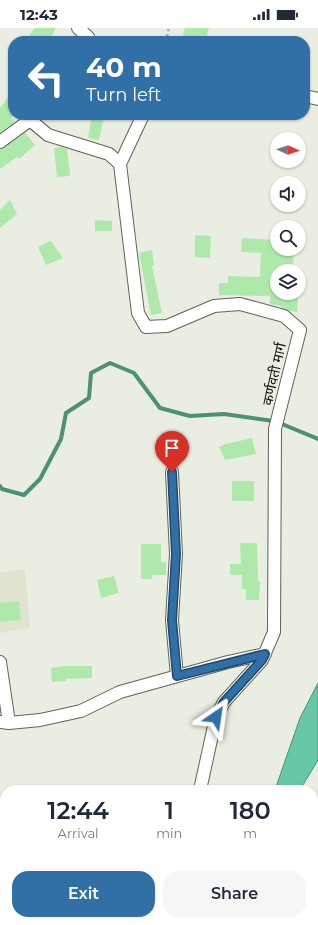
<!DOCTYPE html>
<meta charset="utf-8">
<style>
body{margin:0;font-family:Montserrat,"Noto Sans Devanagari",sans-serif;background:#f6f6f7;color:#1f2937;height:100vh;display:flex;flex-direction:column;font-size:15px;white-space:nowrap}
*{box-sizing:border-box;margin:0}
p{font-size:13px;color:#747a83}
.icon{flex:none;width:22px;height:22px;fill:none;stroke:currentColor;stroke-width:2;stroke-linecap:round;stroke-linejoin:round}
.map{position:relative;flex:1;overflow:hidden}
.drawer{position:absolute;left:0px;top:757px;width:318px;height:140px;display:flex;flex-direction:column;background:#fff;border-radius:16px 16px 0 0;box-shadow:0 1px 3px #0004}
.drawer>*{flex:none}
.hud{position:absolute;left:8px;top:8px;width:302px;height:84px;border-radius:16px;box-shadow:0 1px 3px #0004;background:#3070a6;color:#fff;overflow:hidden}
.needle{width:26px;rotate:93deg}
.controls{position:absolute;left:270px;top:104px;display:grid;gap:8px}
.controls a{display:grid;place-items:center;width:36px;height:36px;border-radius:50%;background:#fff;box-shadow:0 1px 3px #0004;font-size:20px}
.pin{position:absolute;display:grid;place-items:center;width:34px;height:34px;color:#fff;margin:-41px -17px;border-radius:50% 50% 50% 0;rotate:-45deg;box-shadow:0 0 4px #0007}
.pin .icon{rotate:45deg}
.me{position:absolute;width:44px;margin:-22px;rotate:32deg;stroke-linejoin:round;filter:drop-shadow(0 0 3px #0008)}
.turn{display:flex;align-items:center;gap:14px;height:84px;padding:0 12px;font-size:18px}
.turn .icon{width:52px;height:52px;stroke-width:2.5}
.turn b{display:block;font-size:28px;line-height:34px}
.eta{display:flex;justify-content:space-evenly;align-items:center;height:68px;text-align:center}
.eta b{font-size:24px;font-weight:600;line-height:28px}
.cta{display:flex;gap:8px;margin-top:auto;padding:8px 12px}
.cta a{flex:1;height:46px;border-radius:16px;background:#3070a6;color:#fff;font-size:16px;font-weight:600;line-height:46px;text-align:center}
.cta a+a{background:#f6f6f7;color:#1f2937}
.status{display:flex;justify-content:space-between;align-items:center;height:28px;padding:0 20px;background:#fff;direction:ltr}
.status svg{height:11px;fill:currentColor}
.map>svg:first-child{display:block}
.built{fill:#dfe4d0}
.water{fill:#67c7a7;stroke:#4c9078}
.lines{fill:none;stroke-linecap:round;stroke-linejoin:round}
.stream{stroke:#4c9078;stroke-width:4}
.building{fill:#aee9ab}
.service-casing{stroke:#606258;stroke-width:8}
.minor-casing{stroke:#606258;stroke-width:14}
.path{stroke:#a6a89f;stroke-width:2.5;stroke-dasharray:2 3;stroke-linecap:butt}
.service{stroke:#fff;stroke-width:6}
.minor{stroke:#fff;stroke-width:12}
.route-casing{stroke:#1f496c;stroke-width:10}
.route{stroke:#3070a6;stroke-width:7}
.labels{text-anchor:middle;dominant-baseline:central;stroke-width:3.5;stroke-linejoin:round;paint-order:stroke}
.street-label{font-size:14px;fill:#0e0f0b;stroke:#eaede1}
</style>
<div class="status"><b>12:43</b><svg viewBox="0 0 49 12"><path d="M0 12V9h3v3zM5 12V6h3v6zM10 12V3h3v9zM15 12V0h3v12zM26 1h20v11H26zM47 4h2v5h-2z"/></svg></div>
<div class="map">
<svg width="318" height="897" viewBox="0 0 318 897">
<rect width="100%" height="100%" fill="#eaede1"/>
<path class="built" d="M25,541L30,600L0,605V545Z
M0,816L5,818V892H118L116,897H0Z"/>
<path class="water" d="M318,655V732L300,762H271L276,759L300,690Z"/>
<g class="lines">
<path class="stream" d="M282,396L318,411
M0,458L2,461L24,467L40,451L61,411L66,385L89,370L91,345L110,335L134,345L160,380L190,388L224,386L273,393"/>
</g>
<path class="building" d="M35,0H56L48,13H25Z
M185,0H209L205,13H181Z
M13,62V88L11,90L15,94L0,105V78L1,79Z
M92,87L104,89L99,112L88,110Z
M25,105L35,117L19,131L17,129L0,141V121L4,120Z
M61,119L67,121L70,148L57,149L54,120Z
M10,172L17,186L0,200V182Z
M95,192L112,193V203H95Z
M195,207L211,208L210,230L195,229Z
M242,210L277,212V221H294L293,243H277V265H298L297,284L290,283L281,280V278L270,276V268L219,267V255H228V248L260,249L261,225L241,224Z
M51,213L63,230L46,237L38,219Z
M152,222L154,237L152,238L162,285L151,287L139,225Z
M252,410L256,426L225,432L219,419L226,416Z
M232,453H254V473H232Z
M240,515H257L258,553H260L259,572H246V561H242V547H230V536H241Z
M141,516H161V534H166V547H152V551H141Z
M114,548L119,565L101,570L97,552Z
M19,573L21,592L0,594V575Z
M65,638H92V650L66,651V653L52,654L51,640Z"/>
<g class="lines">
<g class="service-casing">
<path id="service" d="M17,897L19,892"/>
</g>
<g class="minor-casing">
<path id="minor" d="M78,0L88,9L86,13
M305,68L318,71
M143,87L120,136L138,285L146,299L167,298L214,278L240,276L284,288L300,302L275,401L274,604L262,632L224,674L216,689L200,762
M30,92L48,107L109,126L120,136
M0,114L30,92L35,87
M172,444L176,526L172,592L177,648
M0,634L9,695
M0,694L9,695L40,692L81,683L120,664L228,634L265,626
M169,897L170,892"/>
</g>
<path class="path" d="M166,13L169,0"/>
<use href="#service" class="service"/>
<use href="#minor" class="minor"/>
</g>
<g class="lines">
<g class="route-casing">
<path id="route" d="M172,444L176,526L172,592L177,648L265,626L262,632L224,674L216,689"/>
</g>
<use href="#route" class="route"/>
</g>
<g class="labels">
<g class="street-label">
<text transform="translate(274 346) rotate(-77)">कर्णवती मार्ग</text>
</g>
</g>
</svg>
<div class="controls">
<a><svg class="needle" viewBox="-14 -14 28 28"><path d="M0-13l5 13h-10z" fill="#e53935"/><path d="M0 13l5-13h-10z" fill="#747a83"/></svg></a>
<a><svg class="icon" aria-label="sound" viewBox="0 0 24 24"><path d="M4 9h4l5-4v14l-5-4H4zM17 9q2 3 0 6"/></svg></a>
<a><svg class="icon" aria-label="search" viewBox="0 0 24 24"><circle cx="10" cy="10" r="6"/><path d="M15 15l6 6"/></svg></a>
<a><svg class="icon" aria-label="layers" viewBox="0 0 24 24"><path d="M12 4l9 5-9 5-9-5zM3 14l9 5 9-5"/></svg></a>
</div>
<div class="pin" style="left:172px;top:444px;background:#d93025"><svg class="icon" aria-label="arrive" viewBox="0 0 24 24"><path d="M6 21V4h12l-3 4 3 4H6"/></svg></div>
<svg class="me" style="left:216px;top:689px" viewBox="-20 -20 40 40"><path d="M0-17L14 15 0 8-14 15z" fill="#3070a6" stroke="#fff" stroke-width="4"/></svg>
<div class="hud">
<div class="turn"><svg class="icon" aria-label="left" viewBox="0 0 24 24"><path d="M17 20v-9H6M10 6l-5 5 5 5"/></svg><div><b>40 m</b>Turn left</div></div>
</div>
<section class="drawer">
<div class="eta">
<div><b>12:44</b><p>Arrival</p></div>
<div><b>1</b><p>min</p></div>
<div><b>180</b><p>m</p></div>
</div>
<div class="cta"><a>Exit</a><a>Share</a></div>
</section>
</div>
